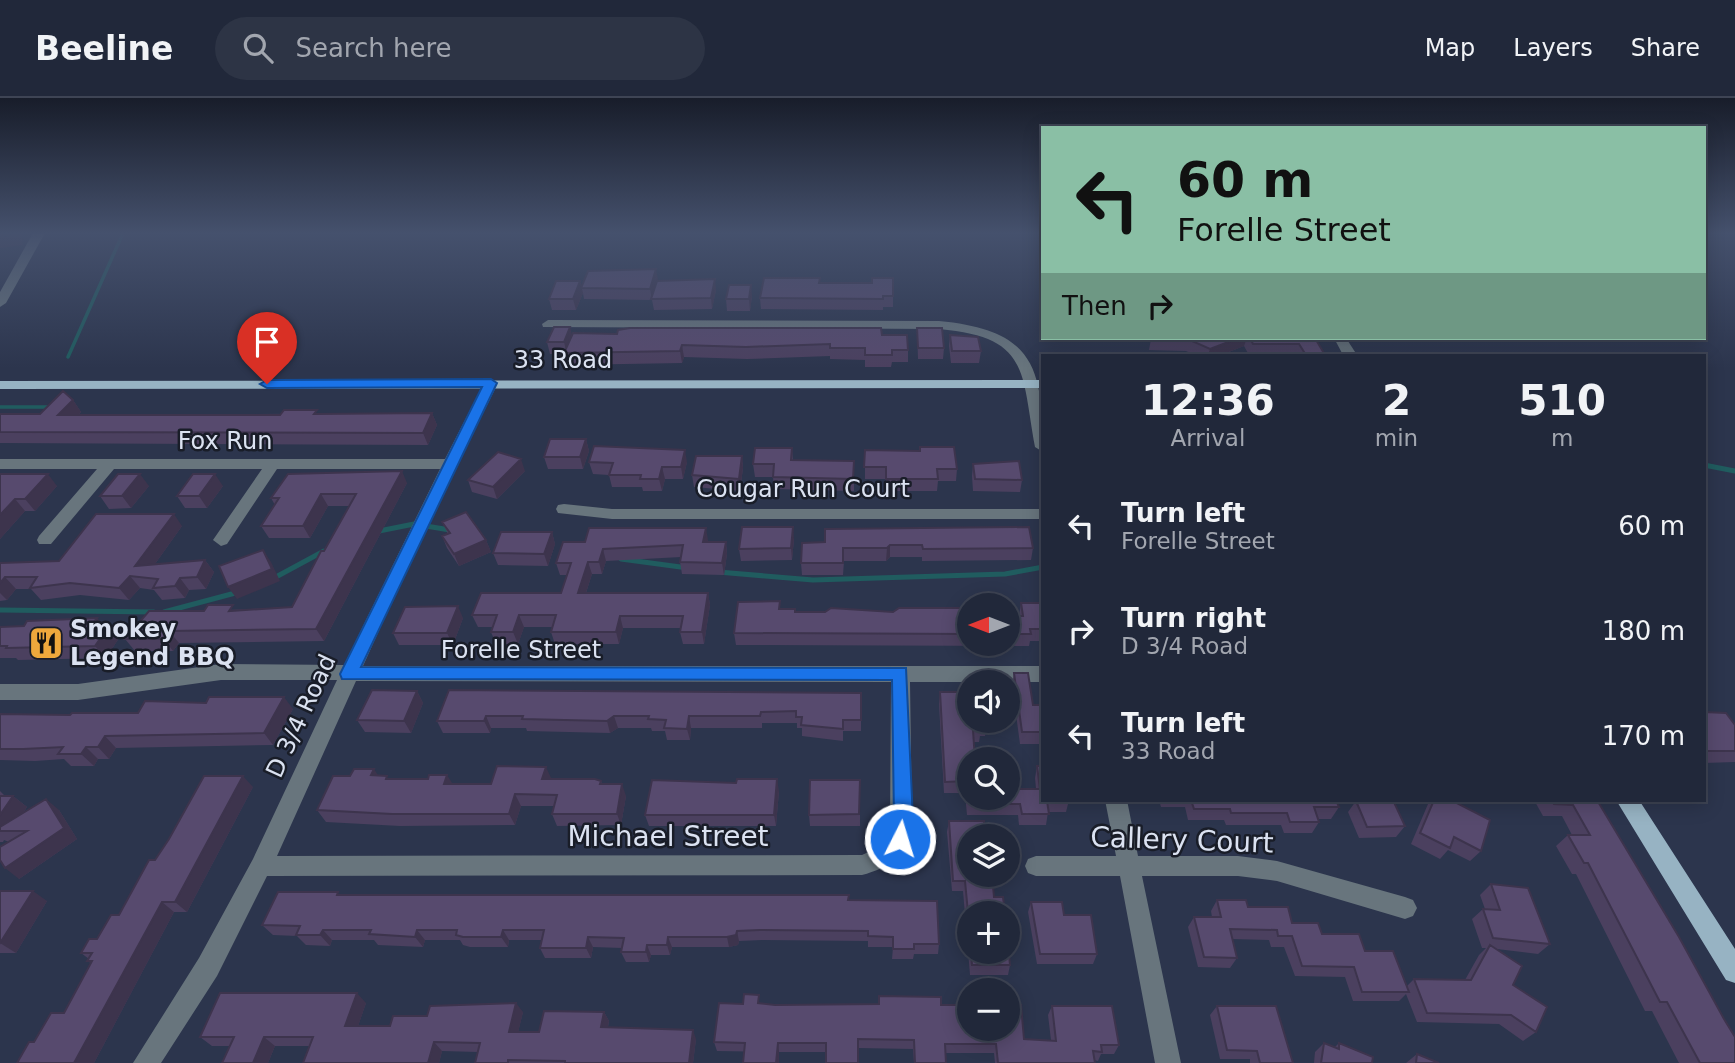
<!DOCTYPE html>
<meta charset="utf-8">
<style>
body{margin:0;font-family:"DejaVu Sans",sans-serif;background:#2d3445;color:#f1f3f6;height:100vh;display:flex;flex-direction:column;font-size:26px;white-space:nowrap}
*{box-sizing:border-box;margin:0}
p{font-size:23px;color:#a2a6af}
.icon{flex:none;width:38px;height:38px;fill:none;stroke:currentColor;stroke-width:2;stroke-linecap:round;stroke-linejoin:round}
.map{position:relative;flex:1;overflow:hidden}
.drawer{position:absolute;left:1041px;top:256px;width:665px;height:448px;display:flex;flex-direction:column;background:#21283a;border-radius:0px;box-shadow:0 4px 18px #0003,0 0 0 2px #3e4454}
.drawer>*{flex:none}
.guide{position:absolute;left:1041px;top:28px;width:665px;height:214px;border-radius:0px;box-shadow:0 4px 18px #0003,0 0 0 2px #3e4454;background:#8abfa5;color:#111;overflow:hidden}
.needle{width:46px;rotate:270deg}
.buttons{position:absolute;left:957px;top:495px;display:grid;gap:14px}
.buttons a{display:grid;place-items:center;width:63px;height:63px;border-radius:50%;background:#21283a;box-shadow:0 4px 18px #0003,0 0 0 2px #3e4454;font-size:35px}
.pin{position:absolute;display:grid;place-items:center;width:60px;height:60px;color:#fff;margin:-72px -30px;border-radius:50% 50% 50% 0;rotate:-45deg;box-shadow:0 0 7px #0007}
.pin .icon{rotate:45deg}
.me{position:absolute;width:77px;margin:-38px;rotate:5deg;stroke-linejoin:round;filter:drop-shadow(0 0 5px #0008)}
.turn{display:flex;align-items:center;gap:24px;height:147px;padding:0 21px;font-size:32px}
.turn .icon{width:91px;height:91px;stroke-width:2.5}
.turn b{display:block;font-size:49px;line-height:60px}
.then{display:flex;align-items:center;height:66px;padding:0 21px;background:#0003;gap:14px;font-size:26px}
.eta{display:flex;justify-content:space-evenly;align-items:center;height:119px;text-align:center}
.eta b{font-size:42px;font-weight:800;line-height:49px}
ul{padding:0;list-style:none}
li{display:flex;align-items:center;gap:21px;height:105px;padding:0 21px}
li div{flex:1}
li b{display:block;font-size:26px}
li em{font-style:normal}
header{display:flex;align-items:center;gap:42px;box-sizing:border-box;height:98px;padding:0 35px;background:#21283a;border-bottom:2px solid #3e4454}
header strong{font-size:33px}
nav{display:flex;gap:38px;margin-inline-start:auto;font-size:24px}
.search{width:490px;height:63px;background:#2d3445;display:flex;align-items:center;gap:18px;box-sizing:border-box;padding:0 24px;border-radius:38px;color:#a2a6af;font-size:26px}
.map>svg:first-child{display:block}
.lines{fill:none;stroke-linecap:round;stroke-linejoin:round}
.stream-far1{stroke:#205c5f;stroke-width:3.5}
.stream{stroke:#205c5f;stroke-width:5}
.minor{fill:#68757d;fill-rule:evenodd}
.major{fill:#97b3c3;fill-rule:evenodd}
.wall{fill:#4b405f}
.shaded-wall{fill:#3d344d}
.building{fill:#574a6e;stroke:#3d344d;stroke-width:2}
.route{fill:#1a73e8;stroke:#114b97;stroke-width:2}
.labels{text-anchor:middle;dominant-baseline:central;stroke-width:5;stroke-linejoin:round;paint-order:stroke}
.street-label{font-size:24px;fill:#dbe2f1;stroke:#191d28}
.poi-label{font-size:24px;font-weight:bold;fill:#dbe2f1;stroke:#191d28;text-anchor:start}
.near-street-label{font-size:28px;fill:#dbe2f1;stroke:#191d28}
</style>
<header>
<strong>Beeline</strong>
<div class="search"><svg class="icon" aria-label="search" viewBox="0 0 24 24"><circle cx="10" cy="10" r="6"/><path d="M15 15l6 6"/></svg>Search here</div>
<nav><a>Map</a><a>Layers</a><a>Share</a></nav>
</header>
<div class="map">
<svg width="1735" height="965" viewBox="0 0 1735 965">
<rect width="100%" height="100%" fill="#2c354d"/>
<g class="lines">
<path class="stream-far1" d="M68,259L123,135
M0,309H51"/>
<path class="stream" d="M1704,367L1735,373
M379,433L414,426L450,432
M621,461L688,470
M718,474L813,482L1005,476L1043,469
M274,480L324,453
M0,512L154,514
M164,514L239,494"/>
<path class="minor" d="M33,135H45L6,205L0,209V194Z
M548,222L939,223C1033,232 1043,267 1043,354L1035,349C1021,273 1030,239 939,231L543,229L542,226Z
M1334,240H1346L1357,257H1343Z
M491,281L498,285L416,450L363,568H1043V584H910L912,731C904,758 889,770 862,777L267,778L217,878L161,965H133L199,860L253,761L337,582H221L78,602H0V586H78L221,566L344,567L440,371H277L227,446L221,448L213,442L262,371H114L51,446H39L37,442L39,438L97,371H0V361H445L484,285ZM356,583L891,584L890,731L877,750L862,757L277,758Z
M564,406L612,411H1043V421H612L558,415L556,411L558,407Z
M1105,702H1127L1138,758H1238L1277,763L1405,799L1413,802L1417,810L1413,818L1405,821L1277,783L1238,778H1142L1181,965H1155L1120,778H1036L1028,775L1025,768L1028,761L1036,758H1116Z"/>
<path class="major" d="M1043,282V290L0,291V283Z
M1616,702H1639L1735,851V885L1726,882Z"/>
</g>
<path class="wall" d="M893,180V209H883V212L761,211L760,200L820,185H872Z
M580,183L582,189L658,183L716,192L712,211L654,212L652,202L584,201L583,195L576,212H552L549,201Z
M752,198L750,213H727L726,201Z
M917,230L944,250L943,261H918Z
M617,236L882,237L908,252V264H892L891,269H865V262L830,261V258L747,261L684,259L682,265L567,267L564,256H550L547,244L572,238Z
M950,237L981,253L979,265H951L949,248Z
M1153,240H1315L1325,257H1249L1244,248L1221,257H1195L1186,253L1149,252L1151,241Z
M73,302L81,314L78,317L432,315L437,327L428,347L0,345V316H40Z
M586,341L589,353L583,371H548L544,359Z
M792,350L793,362L854,363V393L774,391L773,379H755L753,366Z
M865,352L957,371L956,383H938L937,393H886V381H865Z
M742,358L743,370L740,393L694,389L692,377Z
M589,364H687L683,381H665L662,393H643L642,389H612L609,377L593,376Z
M973,366L1022,382L1020,394L973,393L972,378Z
M525,373L497,401L472,394L468,382Z
M0,376L57,388L35,413H25L0,441Z
M407,385L324,543L179,545L173,553H135L125,541L204,513L292,509L350,408H328L310,440H269L261,428L275,407L271,400Z
M149,388L131,410L109,411L100,398Z
M223,388L207,410H185L177,398Z
M442,424L486,442L491,454L459,468L447,450L442,438L448,436Z
M182,428L155,466L205,462L214,474L206,491L189,492L185,500L162,502L154,492L140,490L129,502L80,497L41,502L31,491H16L7,502L0,503V465L59,463Z
M552,434L555,446L548,468L498,467L493,455Z
M794,441L792,462L741,463L739,451Z
M708,442L707,444H726L727,456L724,477L682,476L680,464L681,459L606,463L602,476H592L586,495H708L710,507L704,546H683L680,534L681,530H623L619,546H555L551,534L553,529H524L518,546H496L491,534L493,529H478L472,517L561,495L567,477H560L556,465L563,444Z
M802,445L1033,450L1031,462L922,463V459H890L886,463H844L843,477H802L801,465Z
M780,503V511L795,514H893L970,510V546H1008V518H1019L1021,505H1043V543H1030L1029,548L736,547L734,535Z
M463,520L453,547H399L393,535Z
M109,528L119,540L106,560L18,562L16,560H0V529Z
M1014,575L1033,607H1043V646H1020L1012,587Z
M449,592L861,595V633H843V643L802,638V630H797V625H762V630H691L690,642H667L665,633H652L651,630H618L610,635L527,633L526,630H491L490,635H443L437,623Z
M417,593L423,605L411,635L365,634L357,622Z
M940,594L970,623L987,626L985,638H980L979,644H974L970,700L1036,691L1035,680L1037,668L1069,702L1066,714H1048L1046,727H1019L1018,717H967L965,695H944L939,606Z
M293,611L273,647L116,650L109,661H98L94,668H71L64,661L35,663L0,662V616L70,617Z
M1704,614L1735,627V664L1704,665Z
M378,677L389,681L453,686H491L550,681L601,683L602,686L626,698L621,727L557,728L552,716L555,708H521L515,727L400,728L326,724L317,712L350,678Z
M860,682V728H810L809,717Z
M253,689L187,814H174L94,965H17L34,944L64,915L91,865L87,863L89,861L81,855L97,841L119,817L155,762Z
M0,693L5,698H13L27,709L23,715L59,712L77,741L19,781L9,744L4,742L3,744H0Z
M779,693L776,728H649L645,717Z
M1159,702H1336L1339,709L1331,721H1318L1319,724L1312,735H1284L1281,727H1226L1224,722H1188L1185,709H1161Z
M1431,702H1451L1481,753L1470,763L1448,752L1440,761L1411,746L1428,706Z
M1534,702H1597L1735,965H1679L1652,913H1645L1576,776H1572L1556,748L1568,737H1572L1562,718H1543Z
M1356,703L1405,728L1396,739L1359,740L1348,714Z
M949,723L970,738V854H1008L1010,867L1008,877H970L963,793H952L947,734Z
M1491,786L1550,846L1538,856L1497,851L1536,934L1523,943L1499,926L1417,924L1406,896L1399,903H1353L1345,879L1295,878L1284,849H1271L1269,842L1232,841L1237,860L1230,870L1198,869L1188,829L1194,819H1212L1211,813L1217,802L1248,809L1365,853L1407,888L1414,881L1465,882L1479,857L1486,850H1482L1472,821L1483,811H1485L1480,797Z
M0,793L47,803L16,855H0Z
M341,797L849,802L939,846L938,856H914L913,861H892L893,849H868V843L762,842L739,843L738,847L729,849H672L670,857H651L649,864H626L621,854L622,850L593,849L591,860H545L540,850L542,842H509L508,849H470L463,847L460,842H425L423,849L378,847L374,842H332L330,848L306,847L297,838L273,837L262,827Z
M1031,804L1064,817L1097,856L1093,866H1037L1028,814Z
M366,905L358,928H390L427,918L523,914L518,934H539L604,914L609,923L608,929L696,941L693,965H475L478,954L442,953L439,965H303L309,948H275L268,965H222L230,948H212L200,939Z
M760,906L775,907H941L1024,941L1051,942L1048,917L1052,908L1119,947L1114,956H1101L1098,963L1094,962L1095,965H995L994,955H945L946,965H914L913,951L858,950L826,954H779L717,953L714,944Z
M1217,908L1293,965H1250V961H1220L1210,917Z
M1324,945L1335,949L1339,945L1372,965H1314L1315,954Z
M1417,956L1439,965H1406Z"/>
<path class="shaded-wall" d="M16,135H21L23,147L0,150V138Z
M656,171L658,182L652,202L650,191Z
M715,181L716,192L712,211L711,200Z
M580,183L583,195L576,212L573,201Z
M751,187L752,198L750,213L749,201Z
M570,229L573,241L567,256L564,244Z
M1239,240H1247L1244,248L1221,257H1208L1210,251Z
M682,247L684,259L682,265L680,253Z
M73,302L81,314L67,329L58,317Z
M432,315L437,327L428,347L423,335Z
M586,341L589,353L583,371L580,359Z
M685,352L687,364L683,381L681,369Z
M742,358L743,370L740,393L739,381Z
M521,361L525,373L497,401L493,389Z
M662,369L665,381L662,393L659,381Z
M402,373L407,385L324,543L316,531Z
M48,376L57,388L35,413L25,401Z
M140,376L149,388L131,410L122,398Z
M215,376L223,388L207,410L199,398Z
M321,396L328,408L310,440L303,428Z
M15,401L25,413L0,441V417Z
M174,416L182,428L145,480L135,468Z
M793,429L794,441L792,462L791,450Z
M706,430L708,442L705,456L703,444Z
M552,434L555,446L548,468L544,456Z
M486,442L491,454L459,468L454,456Z
M726,444L727,456L724,477L722,465Z
M890,447V459L886,463L887,450Z
M603,451L606,463L602,476L599,464Z
M263,452L271,464L280,483L237,501L228,489Z
M205,462L214,474L206,491L197,479Z
M588,464L592,476L582,507L578,495Z
M130,478L140,490L129,502L119,490Z
M5,479L16,491L7,502L0,495V485Z
M180,480L189,492L185,500L175,488Z
M708,495L710,507L704,546L702,534Z
M458,508L463,520L453,547L447,535Z
M519,517L524,529L518,546L513,534Z
M620,518L623,530L619,546L616,534Z
M97,520L107,531L109,528L119,540L106,560L95,548L91,528Z
M169,533L179,545L173,553L164,541Z
M417,593L423,605L411,635L404,623Z
M284,599L293,611L273,647L264,635Z
M486,618L491,630L490,635L484,623Z
M614,618L618,630L610,635L607,623Z
M689,618L691,630L690,642L687,631Z
M105,638L116,650L109,661L98,649Z
M86,649L98,661L94,668L81,656Z
M546,669L551,680L542,681Z
M374,671L381,682L371,677Z
M447,677L454,688L444,686Z
M243,678L253,689L187,814L175,804Z
M777,681L779,693L776,728L774,717Z
M622,686L626,698L621,727L617,716Z
M515,696L521,708L515,727L509,716Z
M13,698L27,709L10,733H0V717Z
M46,701L59,712L77,741L19,781L5,770Z
M33,793L47,803L16,855L0,845Z
M162,804L174,814L94,965H74Z
M323,832L332,842L330,848L320,837Z
M417,832L425,842L423,849L415,839Z
M503,832L509,842L508,849L501,839Z
M737,833L739,843L738,847L729,849L727,839Z
M588,839L593,849L591,860L586,850Z
M668,839L672,849L670,857L667,847Z
M647,847L651,857L649,864L646,854Z
M357,895L366,905L355,937L345,928Z
M516,905L523,914L516,943L509,934Z
M604,914L609,923L606,938L601,929Z
M693,932L696,941L693,965H689Z
M264,939L275,948L268,965H253Z
M434,944L442,953L439,965H428Z
M778,945L779,954V965H776Z"/>
<path class="building" d="M0,135H16V136L0,138Z
M656,171L650,191L581,190L588,173Z
M764,180H820L819,185H872V180H893V198H883V201L760,200Z
M715,181L711,200L651,201L657,183Z
M556,183H580L573,201H549Z
M729,187H751L749,201H726Z
M554,229H570L564,244H547Z
M630,230H881L882,237H907L908,252H892V257H865V250H830V246L746,249L682,247L680,253L564,255L573,235L617,236L618,232Z
M917,230H942L944,250H918Z
M950,237L978,239L981,253H952Z
M1153,240H1239L1210,251L1190,242L1151,241Z
M1250,240H1315L1325,257H1306L1299,246H1253Z
M63,293L73,302L58,317H280L284,312H317L314,316L432,315L423,335L0,334V316H40Z
M550,341H586L580,359H544Z
M594,348L685,352L681,369H662L659,381H640L641,377H609L613,365L589,364Z
M920,349H954L957,371H937L938,381H886V369H864L865,352L920,353Z
M755,350H792L791,362L854,363L853,381L773,379L774,366H753Z
M498,354L521,361L493,389L468,382Z
M696,358H742L739,381L692,377Z
M1019,363L1022,382L975,381L973,366Z
M402,373L316,531L169,533L164,541H125L149,513H204L208,507H233L229,513L292,509L321,453H324L356,396H321L303,428H261L279,400H271L288,376Z
M0,376H48L25,401H15L0,417Z
M118,376H140L122,398H100Z
M193,376H215L199,398H177Z
M466,414L486,442L454,456L442,438L450,435L442,424Z
M96,416H174L135,468L205,462L197,479L180,480L175,488L153,490L158,481L130,478L119,490L70,485L30,490L37,479H5L0,485V465L59,463Z
M742,429H793L791,450L739,451Z
M1029,429L1033,450L923,451L922,447H890L887,450H843V465H801L802,445L825,444V431Z
M589,430H706L703,444H726L722,465L680,464L683,447L603,451L599,464H588L578,495H708L702,534H680L683,518H620L616,534H551L556,517H519L513,534H491L497,517H472L481,495H561L571,465H556L563,444H585Z
M501,434H552L544,456L493,455Z
M263,452L272,471L228,489L219,468Z
M780,503L779,511H795V514H825L831,510L893,514L899,510H970V536L734,535L738,504Z
M1021,505H1043V531H1030L1031,536H1008V518H1023Z
M458,508L447,535H393L405,509Z
M97,520L91,528H109L95,548L6,550L7,548H0V529L24,528L27,523Z
M1014,575H1028L1033,607H1043V634H1022Z
M372,592L417,593L404,623L357,622Z
M449,592L861,595V622H843V631L801,627L802,619H796V613L761,614L760,618H689L687,631L664,630L666,622L648,621L649,618H614L607,623L522,621L523,618H486L484,623H437Z
M940,594H970V623H987V626H980L981,632H973L975,662H970V700H1008V691H1040L1037,668H1043V702H1070L1047,703L1049,716H1022L1020,706H969L967,683L945,684Z
M209,599H284L264,635L105,638L98,649H86L81,656H58L63,649L23,651H0V616L70,617L72,615H138L145,603L206,605Z
M1704,614L1726,615L1735,627V653H1704Z
M497,668L546,669L542,681H595L601,683L600,686H622L617,716H552L557,697L515,696L509,716H392L317,712L333,678H350L354,671H374L371,677L387,678L386,681H428L429,677H447L444,686H491Z
M204,678H243L175,804H162L74,965H17L29,944H34L51,915H64L92,863H87L92,855H81L89,841H97L111,817H119L149,762H155L169,741Z
M737,681H777L774,717H645L652,682L736,685Z
M810,682H860L859,716L809,717Z
M0,698H13L0,717Z
M46,701L64,730L5,770L0,762V749L27,733H0V729Z
M1191,702H1336L1339,709H1314L1319,724H1290L1287,715H1231L1230,711H1194Z
M1367,702H1393L1405,728L1367,729L1356,703Z
M1434,702H1451L1490,722L1481,753L1454,739L1450,750L1420,735Z
M1552,702H1597L1679,839L1724,921L1735,939V965H1700L1667,904H1660L1588,765H1584L1568,737H1590L1573,707L1554,706Z
M949,723H984L985,738H970V777H992L994,799H1003L1005,816H970V836L965,783H953Z
M1491,786L1528,790L1550,846L1493,840L1483,811L1500,812Z
M0,793H33L0,845Z
M278,794H338L337,797H849L848,802L937,803L939,846H914V851H893V839L868,838V833L760,832L737,833L736,837L727,839H668L667,847H647L646,854H621L624,840L588,839L586,850H540L544,832H503L501,839H463L456,837L457,832H417L415,839L369,836L371,832H323L320,837H296L300,828L262,827Z
M1217,802H1246L1248,809H1288L1292,825H1318L1322,836H1359L1365,853H1393L1409,894H1362L1354,869L1302,868L1292,838H1278L1277,832L1230,831L1237,860L1204,859L1194,819H1221Z
M1031,804H1062L1064,817H1091L1097,856H1040Z
M1008,846L1010,867H972L971,854H1008Z
M1490,847L1522,868L1513,887L1547,909L1536,934L1511,917L1427,915L1414,881L1471,882Z
M220,895H357L345,928H390L393,918H427L430,908L516,905L509,934H539L544,913L604,914L601,929L693,932L689,965H565V963L508,962V965H475L480,945L434,944L428,965H303L313,939H264L253,965H222L234,939H200Z
M744,896L759,897L758,905L775,907L879,906V898L941,899V907H970V931H1008V907H1021L1024,941L1056,943L1052,908H1112L1119,947H1101L1102,954L1093,953L1095,965H998L996,946H945L946,965H915L914,942L858,941V965H826V945H778L776,965H743L745,945L714,944L719,905L743,906Z
M1217,908H1276L1293,965H1260L1257,953L1227,952Z
M1324,945L1339,951V945L1373,959L1372,965H1321Z
M1417,956L1439,965H1416Z"/>
<linearGradient id="sky" x2="0" y2="1"><stop stop-color="#181d2a"/><stop offset="0.5" stop-color="#45516d"/><stop offset="1" stop-color="#45516d" stop-opacity="0"/></linearGradient>
<rect width="1735" height="270" fill="url(#sky)"/>
<path class="route" d="M491,281L497,285L361,569L906,570L913,722L907,748L900,750L893,748L890,741L894,722L892,582L342,581L340,576L482,289L267,290L260,286L267,282Z"/>
<defs>
<g id="restaurant-square" transform="scale(1.75)"><rect x="-9" y="-9" width="18" height="18" rx="4" fill="#eea83c" stroke="#191d28"/><path d="M-5-6h1v4h1v-4h1v4h1v-4h1v5L-1.5 .5V6h-2V.5L-5-1ZM5-6V6H3V1.5H1.5Q1.5-4 5-6Z" fill="#111"/></g>
</defs>
<g fill-rule="evenodd">
<use href="#restaurant-square" x="46" y="545"/>
</g>
<g class="labels">
<g class="street-label">
<text x="563" y="262">33 Road</text>
<text x="225" y="343">Fox Run</text>
<text x="803" y="391">Cougar Run Court</text>
<text x="521" y="552">Forelle Street</text>
<text transform="translate(301 618) rotate(-65)">D 3/4 Road</text>
</g>
<g class="poi-label">
<text x="70" y="531">Smokey<tspan x="70" dy="28">Legend BBQ</tspan></text>
</g>
<g class="near-street-label">
<text x="668" y="738">Michael Street</text>
<text transform="translate(1182 742) rotate(2)">Callery Court</text>
</g>
</g>
</svg>
<div class="buttons">
<a><svg class="needle" viewBox="-14 -14 28 28"><path d="M0-13l5 13h-10z" fill="#e53935"/><path d="M0 13l5-13h-10z" fill="#a2a6af"/></svg></a>
<a><svg class="icon" aria-label="sound" viewBox="0 0 24 24"><path d="M4 9h4l5-4v14l-5-4H4zM17 9q2 3 0 6"/></svg></a>
<a><svg class="icon" aria-label="search" viewBox="0 0 24 24"><circle cx="10" cy="10" r="6"/><path d="M15 15l6 6"/></svg></a>
<a><svg class="icon" aria-label="layers" viewBox="0 0 24 24"><path d="M12 4l9 5-9 5-9-5zM3 14l9 5 9-5"/></svg></a>
<a>+</a>
<a>−</a>
</div>
<div class="pin" style="left:267px;top:286px;background:#d93025"><svg class="icon" aria-label="arrive" viewBox="0 0 24 24"><path d="M6 21V4h12l-3 4 3 4H6"/></svg></div>
<svg class="me" style="left:900px;top:741px" viewBox="-20 -20 40 40"><circle r="17" fill="#1a73e8" stroke="#fff" stroke-width="3"/><path d="M0-11L8 9 0 5-8 9z" fill="#fff"/></svg>
<div class="guide">
<div class="turn"><svg class="icon" aria-label="left" viewBox="0 0 24 24"><path d="M17 20v-9H6M10 6l-5 5 5 5"/></svg><div><b>60 m</b>Forelle Street</div></div>
<div class="then">Then<svg class="icon" aria-label="right" viewBox="0 0 24 24"><path d="M7 20v-9h11M14 6l5 5-5 5"/></svg></div>
</div>
<section class="drawer">
<div class="eta">
<div><b>12:36</b><p>Arrival</p></div>
<div><b>2</b><p>min</p></div>
<div><b>510</b><p>m</p></div>
</div>
<ul>
<li><svg class="icon" aria-label="left" viewBox="0 0 24 24"><path d="M17 20v-9H6M10 6l-5 5 5 5"/></svg><div><b>Turn left</b><p>Forelle Street</p></div><em>60 m</em></li>
<li><svg class="icon" aria-label="right" viewBox="0 0 24 24"><path d="M7 20v-9h11M14 6l5 5-5 5"/></svg><div><b>Turn right</b><p>D 3/4 Road</p></div><em>180 m</em></li>
<li><svg class="icon" aria-label="left" viewBox="0 0 24 24"><path d="M17 20v-9H6M10 6l-5 5 5 5"/></svg><div><b>Turn left</b><p>33 Road</p></div><em>170 m</em></li>
</ul>
</section>
</div>
